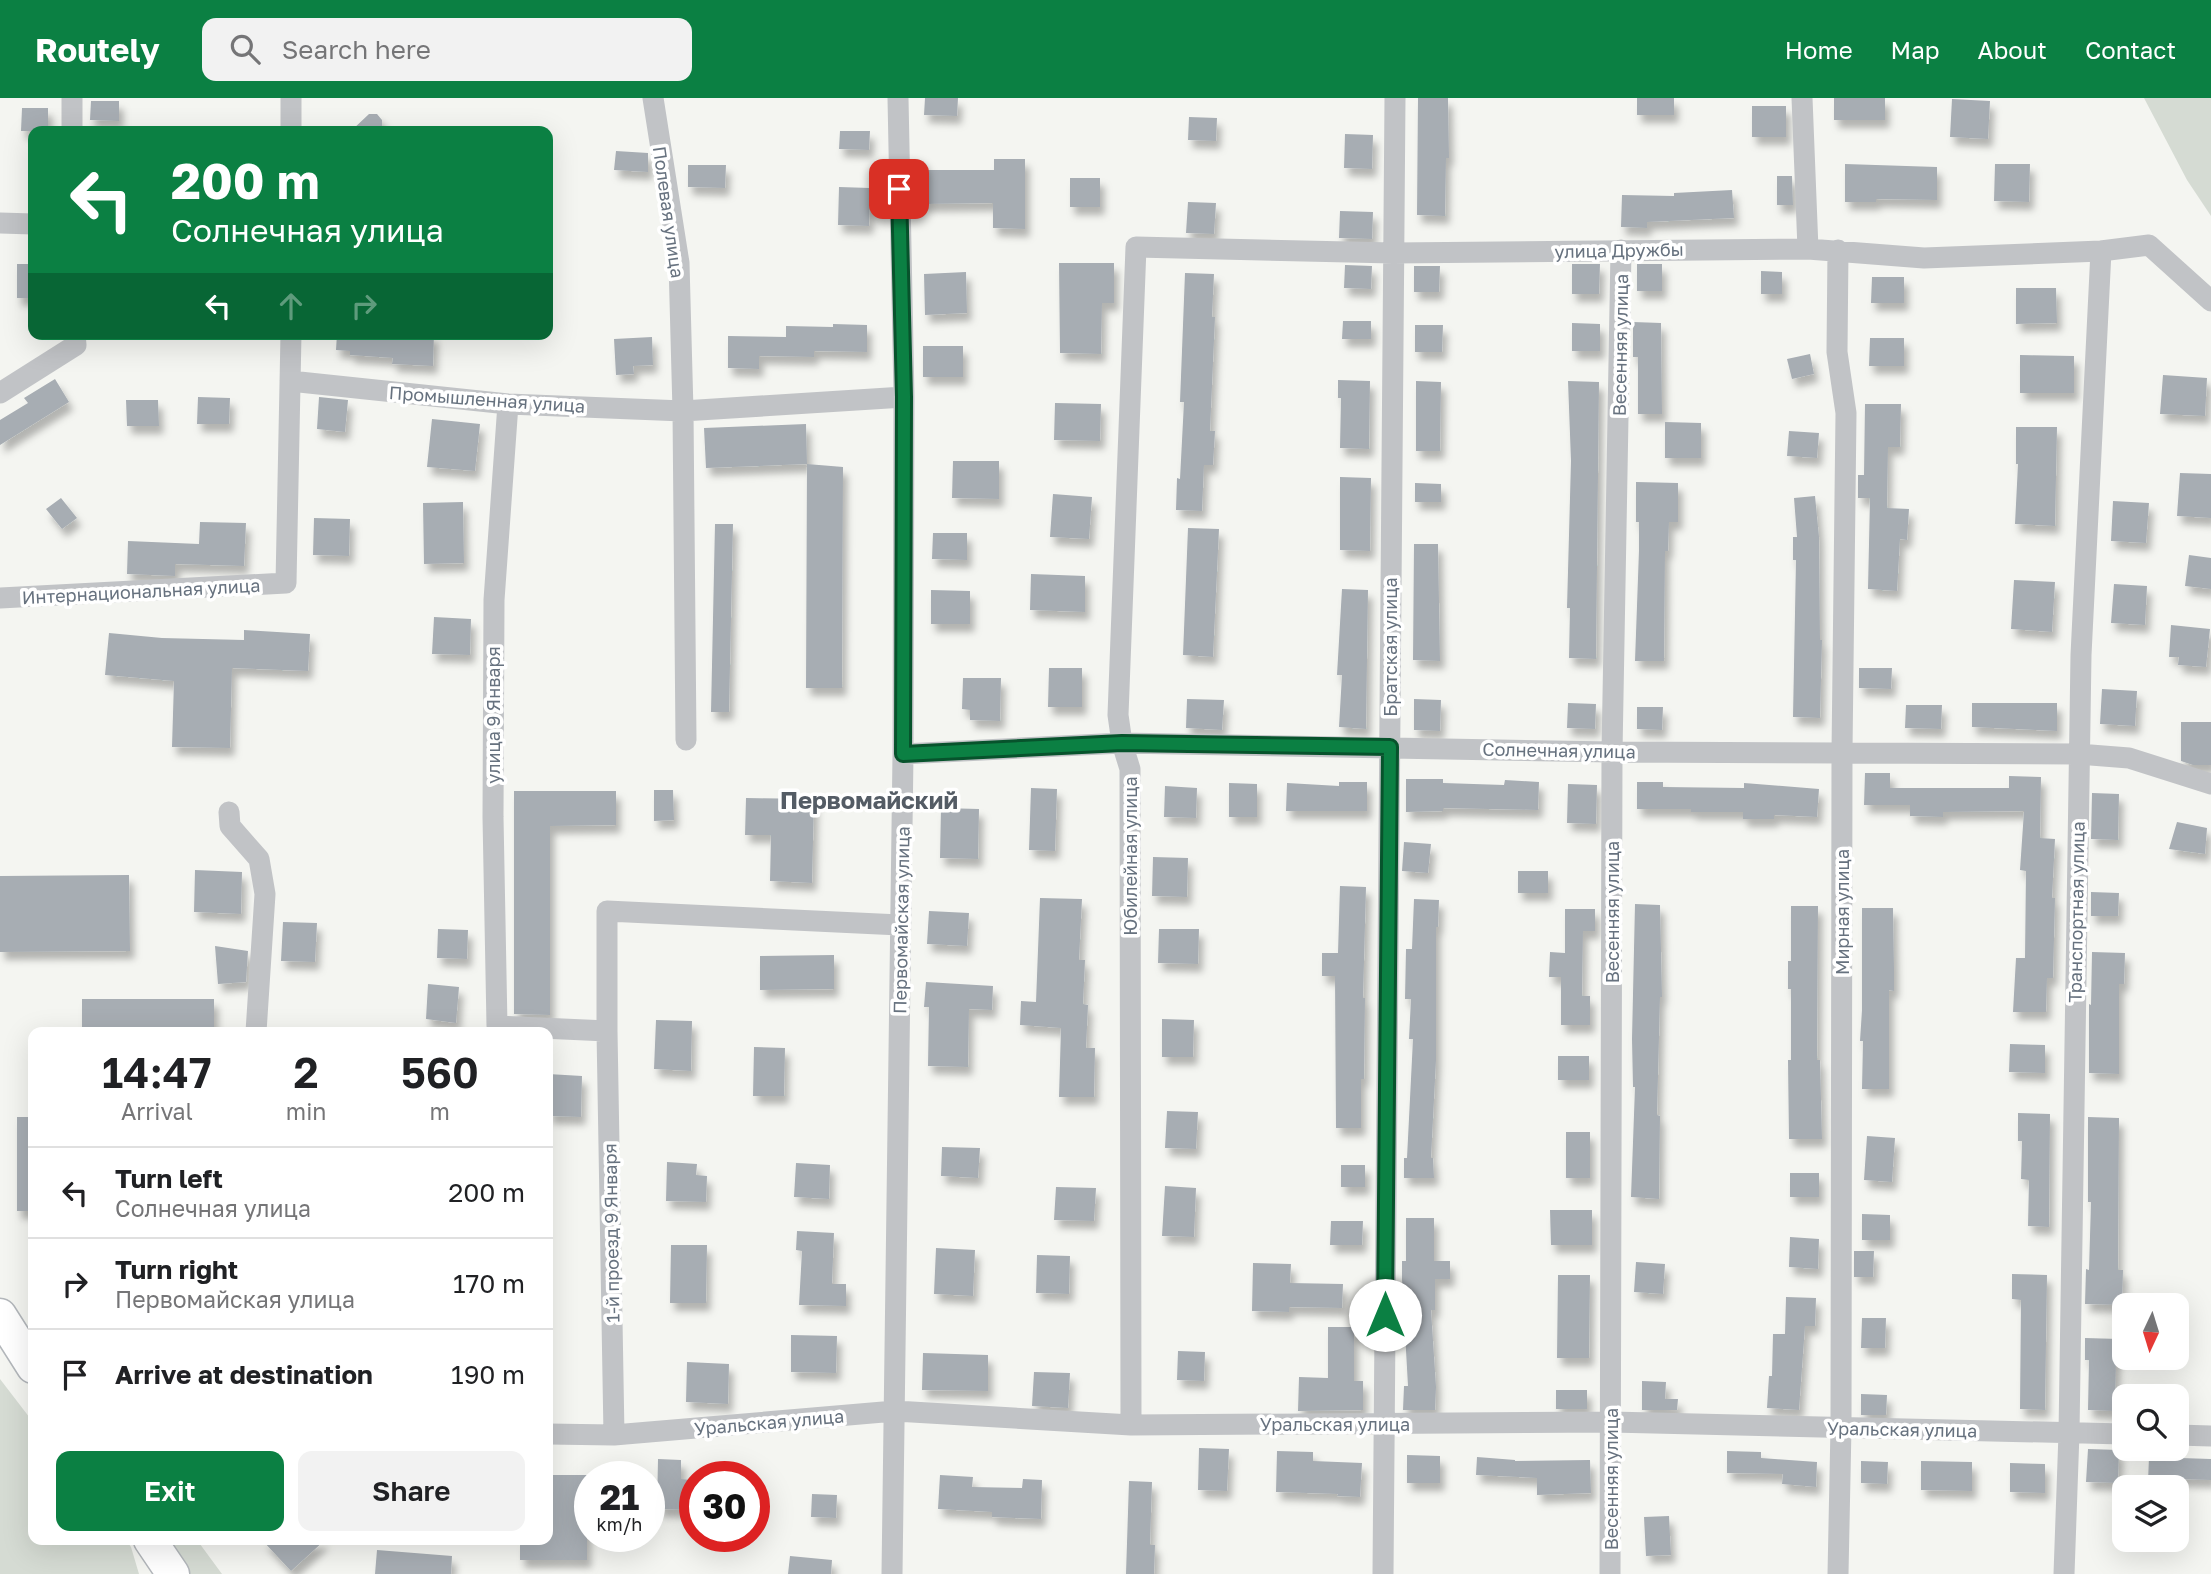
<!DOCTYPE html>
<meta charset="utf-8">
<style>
body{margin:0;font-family:"Golos Text",sans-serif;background:#f2f2f2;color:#202124;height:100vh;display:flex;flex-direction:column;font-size:26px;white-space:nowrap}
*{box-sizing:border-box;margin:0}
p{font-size:23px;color:#757577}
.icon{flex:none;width:38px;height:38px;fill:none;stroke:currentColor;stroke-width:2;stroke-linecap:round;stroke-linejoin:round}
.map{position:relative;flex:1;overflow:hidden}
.drawer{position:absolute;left:28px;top:929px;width:525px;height:518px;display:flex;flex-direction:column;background:#fff;border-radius:14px;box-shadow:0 7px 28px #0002}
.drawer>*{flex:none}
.top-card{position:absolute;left:28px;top:28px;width:525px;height:214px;border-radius:14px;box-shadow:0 7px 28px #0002;background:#0b8043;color:#fff;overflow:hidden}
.needle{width:46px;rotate:184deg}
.tools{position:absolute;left:2112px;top:1195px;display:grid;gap:14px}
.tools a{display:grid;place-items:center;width:77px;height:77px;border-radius:14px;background:#fff;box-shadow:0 7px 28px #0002;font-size:35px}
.speed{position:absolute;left:574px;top:1363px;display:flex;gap:14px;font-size:35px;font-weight:700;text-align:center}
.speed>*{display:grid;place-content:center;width:91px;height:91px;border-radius:50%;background:#fff;box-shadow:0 7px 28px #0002;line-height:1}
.speed small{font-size:18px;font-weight:400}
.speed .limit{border:10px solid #d22;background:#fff;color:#111}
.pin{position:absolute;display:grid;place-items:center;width:60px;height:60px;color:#fff;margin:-30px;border-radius:14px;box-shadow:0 4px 10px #0006}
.me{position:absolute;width:77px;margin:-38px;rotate:0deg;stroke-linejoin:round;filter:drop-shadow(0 0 5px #0008)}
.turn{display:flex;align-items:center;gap:24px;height:147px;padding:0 28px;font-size:32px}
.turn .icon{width:91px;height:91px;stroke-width:2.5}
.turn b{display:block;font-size:49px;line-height:60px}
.lanes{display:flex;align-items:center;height:66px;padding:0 28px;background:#0003;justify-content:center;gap:35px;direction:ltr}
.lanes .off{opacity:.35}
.eta{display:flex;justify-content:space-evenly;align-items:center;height:119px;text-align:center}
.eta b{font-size:42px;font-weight:600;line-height:49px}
.button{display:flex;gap:14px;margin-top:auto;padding:14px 28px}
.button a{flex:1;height:80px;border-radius:14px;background:#0b8043;color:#fff;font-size:28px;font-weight:600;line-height:80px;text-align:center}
.button a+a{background:#f2f2f2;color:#202124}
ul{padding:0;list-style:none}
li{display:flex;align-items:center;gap:21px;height:91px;padding:0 28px;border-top:2px solid #e0e0e0}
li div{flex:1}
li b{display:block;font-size:26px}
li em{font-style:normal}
header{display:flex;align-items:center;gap:42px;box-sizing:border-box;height:98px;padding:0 35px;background:#0b8043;color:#fff}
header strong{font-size:33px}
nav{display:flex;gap:38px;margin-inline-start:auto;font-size:24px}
.search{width:490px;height:63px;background:#f2f2f2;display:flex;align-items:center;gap:18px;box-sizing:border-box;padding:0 24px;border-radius:14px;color:#757577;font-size:26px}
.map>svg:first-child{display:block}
.green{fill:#d5dbd3}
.building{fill:#a7adb3;filter:url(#shadow)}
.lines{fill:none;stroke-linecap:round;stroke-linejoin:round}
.secondary-casing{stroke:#b3b7bb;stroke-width:35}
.minor{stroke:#c1c3c6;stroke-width:21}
.secondary{stroke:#fff;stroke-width:32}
.route-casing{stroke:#07532c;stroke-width:18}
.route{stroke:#0b8043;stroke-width:12}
.labels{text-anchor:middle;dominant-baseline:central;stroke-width:7;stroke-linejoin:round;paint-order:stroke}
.street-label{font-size:18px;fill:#67727f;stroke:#fff}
.district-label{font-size:24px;font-weight:bold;fill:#545c65;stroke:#fff}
</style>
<header>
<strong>Routely</strong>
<div class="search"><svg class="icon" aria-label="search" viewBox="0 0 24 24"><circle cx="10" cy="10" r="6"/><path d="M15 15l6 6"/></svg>Search here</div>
<nav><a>Home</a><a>Map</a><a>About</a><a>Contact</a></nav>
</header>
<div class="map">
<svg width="2211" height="1476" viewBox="0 0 2211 1476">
<defs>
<filter id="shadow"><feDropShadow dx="4.5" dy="8" stdDeviation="3.5" flood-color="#0004"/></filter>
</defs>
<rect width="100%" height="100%" fill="#f4f5f1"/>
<path class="green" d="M2144,0H2211V118L2187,82Z
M0,1281L33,1324V1442H126L131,1449L139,1476H0Z
M165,1442H197L222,1476H187Z"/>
<path class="building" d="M925,0H958L957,18L924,17Z
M1418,0H1448L1449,60H1446L1445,118L1417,117Z
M1637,0H1674V17H1637Z
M1834,0H1885V22H1834Z
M1952,1L1990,3L1988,41L1950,39Z
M91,3H119V23L90,22Z
M1752,8H1786V39H1752Z
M22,10H48V33H21Z
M369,16H377L382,22V33H351Z
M1189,19L1217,20L1216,43L1188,42Z
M840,33H870L869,52L839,51Z
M1345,36L1373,37L1372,71L1344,70Z
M616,53L648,55V74L614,72Z
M994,61H1025V131L993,130V105L923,106L922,72H994Z
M1845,66L1937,69V102L1876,101V104H1845Z
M1995,66H2030L2029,104L1994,103Z
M688,67H726L725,90L688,89Z
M1777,78H1792L1793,107H1777Z
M1070,80H1100V109H1070Z
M839,89L870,90L869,128L838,127Z
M1732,92L1734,120L1647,124V130L1621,129L1622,97L1674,98V95Z
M1188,104L1216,105L1214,136L1186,135Z
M1340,113L1373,114L1372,141L1339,140Z
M1059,165H1114V205H1102L1101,256L1060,255Z
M17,166H33V200H17Z
M1572,166H1600L1599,196H1572Z
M1637,166H1662V193H1637Z
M1345,167L1372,168L1371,191L1344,190Z
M1414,168H1440L1439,194H1414Z
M1761,173L1782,174V196H1761Z
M966,174L967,215L925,217L924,176Z
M1185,175L1214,176L1212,219H1215L1210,333H1215L1213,367H1204L1202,413L1176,412L1177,380L1180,381L1184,304H1180Z
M1872,179H1904V205H1871Z
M2016,190H2056L2057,225L2016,226Z
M1343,223H1371V241H1342Z
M1633,224L1661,225L1662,316H1638V259H1633Z
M1572,225L1600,226V253H1572Z
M833,226L867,227V254L814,253V259L759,258V271L728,270V238L786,239V228L833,229Z
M1415,227H1443L1442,254H1415Z
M337,236H434L433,268L392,266L393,260L350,257V253L336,252Z
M652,239L653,267L633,268L634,276L616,277L614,241Z
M1870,240H1904V268H1869Z
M923,248H963V279H923Z
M1810,256L1814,276L1792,281L1787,261Z
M2020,257L2074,258V295H2020Z
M2163,277L2207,280L2205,318L2160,316Z
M55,281L69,304L0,347V322L28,305L24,300Z
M1338,282L1370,283L1369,351L1340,350L1341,300H1338Z
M1416,283L1441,284L1440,353H1416Z
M1568,283L1599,284L1596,561L1569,560L1570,510H1567L1571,363Z
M198,299L230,300L229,326H197Z
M319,299L348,302L345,334L317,331Z
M126,302H158L159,328H127Z
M1055,305L1101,306L1100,343L1054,342Z
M1865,306H1901L1900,349H1888L1887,410L1909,411L1907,442L1900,441L1897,493L1868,491L1870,400H1858V377H1864Z
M432,321L480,326L475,373L427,369Z
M1665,324L1701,325V360H1665Z
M806,326L807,366L706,370L704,330Z
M2016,329H2057L2055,428L2015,426L2018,366H2016Z
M1789,333L1819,335L1817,360L1787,358Z
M953,363H999V401L952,400Z
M807,366L843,369L842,590H806Z
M2180,375L2211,376V420L2177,418Z
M1340,379L1371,380L1370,453L1340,452Z
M1636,384L1678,385V424H1669L1668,453H1665L1664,563H1635L1639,452V424H1636Z
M1415,385L1441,386V404H1415Z
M1053,396L1092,399L1089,441L1050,439Z
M1815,398L1819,439L1820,542H1822L1820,620L1793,619L1796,462H1793V439H1797L1794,400Z
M61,400L77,420L62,431L46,411Z
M2113,403L2149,405L2146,445L2111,443Z
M463,404L464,465L424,466L423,405Z
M314,420L350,421L349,458L313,457Z
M200,424L246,425L244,468L175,466V478L127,476L128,443L199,446Z
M715,426H733L729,614H711Z
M1188,430L1219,431L1213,559L1183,557Z
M933,435H967V462L932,461Z
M1414,446H1438L1440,563L1413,562Z
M2189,457L2211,460V491L2185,488Z
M1031,476L1085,478V514L1030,512Z
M2014,482L2055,484L2052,534L2011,531Z
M2114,486L2147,488L2145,527L2111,525Z
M1342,491L1368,492L1366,631L1339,629L1342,577H1337Z
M931,492L970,493V526H931Z
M434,519L471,521L470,557L432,556Z
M2171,527L2210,531L2206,569L2178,567L2179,559H2169Z
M244,532L310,536L308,573L232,570L230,650L172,649L174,583L105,577L109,535L162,540L244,542Z
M1049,570H1082V609H1048Z
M1859,570H1892L1891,591L1859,590Z
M963,580H1001L1000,623L970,622V612L962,611Z
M2102,591L2137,593L2135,628L2100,626Z
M1187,601L1224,602L1222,632L1186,630Z
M1414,601L1441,602L1440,633L1414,632Z
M1568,605L1596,606L1595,631L1567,630Z
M1972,605H2057V633L1972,629Z
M1906,607H1942L1941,631L1905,630Z
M1637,609H1663L1662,632L1637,631Z
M2181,624H2211V667H2193L2181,663Z
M1865,675H1890V690H2009V678L2041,679L2040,740L2055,741L2052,800H2055L2053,880H2047L2046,914H2013L2016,860H2025L2026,773L2020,772L2024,713L1943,714V719L1910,718V707H1864Z
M1406,681H1443V685L1504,687L1505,682L1539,684L1538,712L1443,710V713L1406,714Z
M1339,684H1367V713H1286L1287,685L1339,688Z
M1637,684H1663V689L1744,690V685L1819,691L1817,719L1774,717V721H1743V714H1691V711H1637Z
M1229,685L1257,686V719H1229Z
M1568,686L1597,687L1596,726L1567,725Z
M1165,688L1197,690L1196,720L1164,719Z
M1031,690L1057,691L1055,753L1029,752Z
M654,692H673L674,722L654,723Z
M514,693H616V727L550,728V917L514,916Z
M2092,695L2119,696L2118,742L2091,741Z
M746,700L814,701L812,785L770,783L771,737H745Z
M941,710L979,711L978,761L940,760Z
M2177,724L2207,730L2205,756L2169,751Z
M1404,744L1431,746L1428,775L1402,773Z
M1153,759L1188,760L1187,799L1152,798Z
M195,772L242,774L241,816L194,814Z
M1518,773H1548V795H1518Z
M129,777L130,853L0,854V778Z
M1340,788L1366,789L1363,900H1365L1364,981H1361V1030H1336L1335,878H1322V855H1338Z
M2091,794L2119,795L2118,818H2091Z
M1040,800L1082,801L1079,862H1085L1083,906L1088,907L1086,950H1095L1094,999H1059L1061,930L1020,927L1021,903L1036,904Z
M1414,801L1439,802L1438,829H1436V962L1431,1060H1433L1434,1080H1404V1060H1407L1413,941H1409L1411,901H1405L1406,851H1412Z
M1635,806L1660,807L1662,899H1660L1657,1017L1660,1018L1659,1101L1631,1099L1635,989H1633L1632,941Z
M1791,808H1818L1817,962H1820L1822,1041H1789L1788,962H1791V891H1788V863H1791Z
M1862,810H1893L1894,871V893L1889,892V991H1862L1863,943H1860L1862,912Z
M1565,811H1595V833H1583L1582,898H1590V927H1561V879H1549L1550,854L1565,855Z
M929,813L969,815L967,848L927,846Z
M283,824L317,825L315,864L281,863Z
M438,831L468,832L467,861L437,860Z
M1159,831H1199L1198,866L1158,865Z
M215,848L248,853L246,884L218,886Z
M2092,854L2125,855L2124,886H2119V976L2089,975V906L2091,907Z
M834,857V891L760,892V858Z
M926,884L993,888L992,912L969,911L968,969L928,968L929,909H924Z
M428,886L459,889L456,925L426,921Z
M82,901H214V934H82Z
M1162,921L1194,922L1193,959H1162Z
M656,922L692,923L691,973L654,971Z
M2010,946L2045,947V975L2009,974Z
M754,949L785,950L784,998H753Z
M1558,958H1589V982H1558Z
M548,976L582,978L581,1019L548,1018Z
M1167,1013L1198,1014L1196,1051L1165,1050Z
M2018,1015L2050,1016L2049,1129L2028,1128L2029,1082L2021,1081L2022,1043H2018Z
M17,1019H33V1113H17Z
M2088,1019L2119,1020L2118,1172H2123L2122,1207L2085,1206L2086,1171L2089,1172L2091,1104H2088Z
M1566,1034H1590V1080H1566Z
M1867,1038L1895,1040L1892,1084L1864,1082Z
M942,1049L980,1050L978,1080L941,1078Z
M667,1064L697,1066L696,1077L707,1078L706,1104L666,1103Z
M796,1065L830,1067L829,1101L794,1099Z
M1341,1067H1365V1089H1341Z
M1790,1075H1819V1099H1790Z
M1165,1088L1196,1090L1194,1139L1162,1138Z
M1056,1089L1096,1090L1094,1123L1054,1122Z
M1550,1112H1592V1147H1551Z
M1862,1116L1890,1117V1142H1862Z
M1406,1120H1434V1163H1450V1181H1435V1212H1431L1436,1289L1435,1312H1403L1404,1288H1408L1402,1181V1163H1406Z
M1331,1123H1363L1362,1147H1330Z
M797,1133L834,1135L832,1186H846V1208L799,1207L802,1153L796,1152Z
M1790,1139L1819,1141L1818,1171L1789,1169Z
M671,1147H707L706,1205H670Z
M936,1150L975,1152L973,1198L934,1196Z
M1854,1153H1874L1873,1179H1854Z
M1037,1157L1070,1158L1069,1196L1036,1195Z
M1636,1164L1665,1166L1663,1196L1634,1194Z
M1253,1165L1291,1166L1290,1185L1343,1186L1342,1210L1289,1209V1214L1252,1213Z
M2012,1176L2047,1177L2045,1312L2020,1311L2021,1202L2012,1201Z
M1558,1177H1590L1589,1260H1557Z
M1786,1199L1816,1200L1815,1228H1805L1799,1312L1767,1310L1769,1278H1772L1773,1236H1785Z
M1862,1220H1886L1885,1250H1861Z
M1328,1229H1354V1283H1363V1312L1298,1313L1299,1279L1328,1280Z
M791,1237L837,1238L836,1275L791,1274Z
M2085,1240L2119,1241L2118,1262H2116L2115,1313L2088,1312L2089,1262H2085Z
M1178,1253L1205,1254L1204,1283L1177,1282Z
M923,1255L988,1257V1293L922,1292Z
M687,1264L729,1266L728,1306L686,1304Z
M1034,1274L1070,1275L1068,1310L1032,1308Z
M1642,1283L1666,1284L1665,1301H1678L1677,1312H1642Z
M1556,1292H1587V1311H1556Z
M1861,1296L1887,1297L1886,1317H1861Z
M1199,1350L1229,1351L1227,1393L1198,1392Z
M2088,1351L2119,1352L2118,1385L2086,1384Z
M1277,1353L1313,1354V1363L1362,1365L1360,1399L1337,1398L1338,1396L1276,1394Z
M1727,1353L1761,1354V1360L1817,1364L1816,1389L1782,1386L1783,1376L1727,1375Z
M1407,1357L1440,1358V1385H1407Z
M1477,1359L1515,1362V1363L1590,1362L1591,1395L1537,1397V1380L1476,1377Z
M2149,1359L2211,1361V1382L2175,1381L2174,1385L2148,1384Z
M658,1361L681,1362V1381L692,1382L690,1412L657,1411Z
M1861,1363L1888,1364L1887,1386L1861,1385Z
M1921,1363L1972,1364V1393L1921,1392Z
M2010,1365L2045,1366V1395L2010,1394Z
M548,1377H587V1462H520V1442H548Z
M940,1377L973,1379L972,1389L1022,1390L1023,1381L1042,1382L1041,1421L992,1419V1414L938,1411Z
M1129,1383L1152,1384L1150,1447H1155L1154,1476H1126Z
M812,1396L837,1397L836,1420L811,1419Z
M1669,1418L1671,1457L1646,1458L1644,1419Z
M262,1442H325L291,1473Z
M377,1452L452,1458L451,1476H375Z
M790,1458L832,1462L831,1476H788Z"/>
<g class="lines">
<g class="secondary-casing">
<path id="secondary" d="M0,1217L33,1269
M150,1442L173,1476"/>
</g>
<path class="minor" d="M291,0V33
M653,0L679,165L683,313L686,642
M1802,0L1808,151
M72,33V0
M0,125L33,126
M290,283L508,306L683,313L904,299
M0,295L76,247L75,236
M508,306L494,502L493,719L497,928L607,933V813L900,827
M0,500L286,485L291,236
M903,656L1122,645L1612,654L2078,656L2129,660L2211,686
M229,714L230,728L259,761L265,796L256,934
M607,933L614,1337
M1131,1327L1130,671L1122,645L1118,617L1136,149L1393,155L1808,151L1924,160L2101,153L2149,147L2211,203
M548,1336L614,1337L895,1313L1131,1327L1611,1324L2124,1336
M2177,1337L2211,1338
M892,1476L903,656L904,299L898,0
M1383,1476L1395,0
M1610,1476L1612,654L1621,152
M1838,1476L1841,1329L1842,654L1846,315L1837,254L1838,152
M2064,1476L2069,1335L2081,557L2101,153"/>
<use href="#secondary" class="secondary"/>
</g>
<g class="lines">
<g class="route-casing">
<path id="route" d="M899,91L904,299L903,656L1122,645L1390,649L1385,1217"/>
</g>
<use href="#route" class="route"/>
</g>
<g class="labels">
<g class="street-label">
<text transform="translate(669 114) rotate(82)">Полевая улица</text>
<text transform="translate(1619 152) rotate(-1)">улица Дружбы</text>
<text transform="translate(1620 247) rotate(-89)">Весенняя улица</text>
<text transform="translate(487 301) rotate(4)">Промышленная улица</text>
<text transform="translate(141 493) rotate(-3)">Интернациональная улица</text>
<text transform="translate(1390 549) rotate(-90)">Братская улица</text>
<text transform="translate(493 617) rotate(-90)">улица 9 Января</text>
<text transform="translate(1559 652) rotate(1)">Солнечная улица</text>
<text transform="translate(1130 758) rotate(-90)">Юбилейная улица</text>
<text transform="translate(1612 814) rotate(-90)">Весенняя улица</text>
<text transform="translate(1842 814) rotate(-90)">Мирная улица</text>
<text transform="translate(2076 814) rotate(-89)">Транспортная улица</text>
<text transform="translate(901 822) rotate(-89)">Первомайская улица</text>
<text transform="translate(611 1135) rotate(-91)">1-й проезд 9 Января</text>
<text transform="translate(769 1324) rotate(-5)">Уральская улица</text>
<text x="1335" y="1326">Уральская улица</text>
<text transform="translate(1902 1331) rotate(1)">Уральская улица</text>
<text transform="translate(1611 1381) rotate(-90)">Весенняя улица</text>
</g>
<g class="district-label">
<text x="869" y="701">Первомайский</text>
</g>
</g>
</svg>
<div class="tools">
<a><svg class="needle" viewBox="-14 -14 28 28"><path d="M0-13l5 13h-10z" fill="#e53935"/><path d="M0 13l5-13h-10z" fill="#757577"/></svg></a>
<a><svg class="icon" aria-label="search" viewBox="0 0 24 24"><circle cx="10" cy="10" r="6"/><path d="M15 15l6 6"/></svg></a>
<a><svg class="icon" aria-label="layers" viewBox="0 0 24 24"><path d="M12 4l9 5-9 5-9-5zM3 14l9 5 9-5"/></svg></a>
</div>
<div class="speed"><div>21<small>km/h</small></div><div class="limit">30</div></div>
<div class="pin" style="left:899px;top:91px;background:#d93025"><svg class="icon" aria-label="arrive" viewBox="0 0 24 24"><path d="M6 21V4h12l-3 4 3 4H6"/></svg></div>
<svg class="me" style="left:1385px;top:1217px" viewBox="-20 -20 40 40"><circle r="19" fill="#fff"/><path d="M0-13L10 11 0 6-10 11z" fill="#0b8043"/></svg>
<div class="top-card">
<div class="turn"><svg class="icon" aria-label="left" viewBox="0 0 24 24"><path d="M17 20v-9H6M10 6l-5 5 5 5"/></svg><div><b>200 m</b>Солнечная улица</div></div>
<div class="lanes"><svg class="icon" aria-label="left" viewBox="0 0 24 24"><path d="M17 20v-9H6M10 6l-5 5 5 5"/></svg><svg class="icon off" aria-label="ahead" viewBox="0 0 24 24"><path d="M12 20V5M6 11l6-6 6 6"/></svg><svg class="icon off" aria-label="right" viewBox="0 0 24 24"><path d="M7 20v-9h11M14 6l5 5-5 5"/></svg></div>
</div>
<section class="drawer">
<div class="eta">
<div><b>14:47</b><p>Arrival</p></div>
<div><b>2</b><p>min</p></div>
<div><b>560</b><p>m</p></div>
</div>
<ul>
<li><svg class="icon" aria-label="left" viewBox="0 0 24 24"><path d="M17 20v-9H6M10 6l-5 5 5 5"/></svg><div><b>Turn left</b><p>Солнечная улица</p></div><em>200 m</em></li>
<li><svg class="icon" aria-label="right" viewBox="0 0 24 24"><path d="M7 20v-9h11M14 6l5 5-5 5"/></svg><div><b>Turn right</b><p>Первомайская улица</p></div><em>170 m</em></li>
<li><svg class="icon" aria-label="arrive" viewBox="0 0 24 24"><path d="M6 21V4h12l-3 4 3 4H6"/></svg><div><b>Arrive at destination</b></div><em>190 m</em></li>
</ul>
<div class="button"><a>Exit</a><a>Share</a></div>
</section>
</div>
